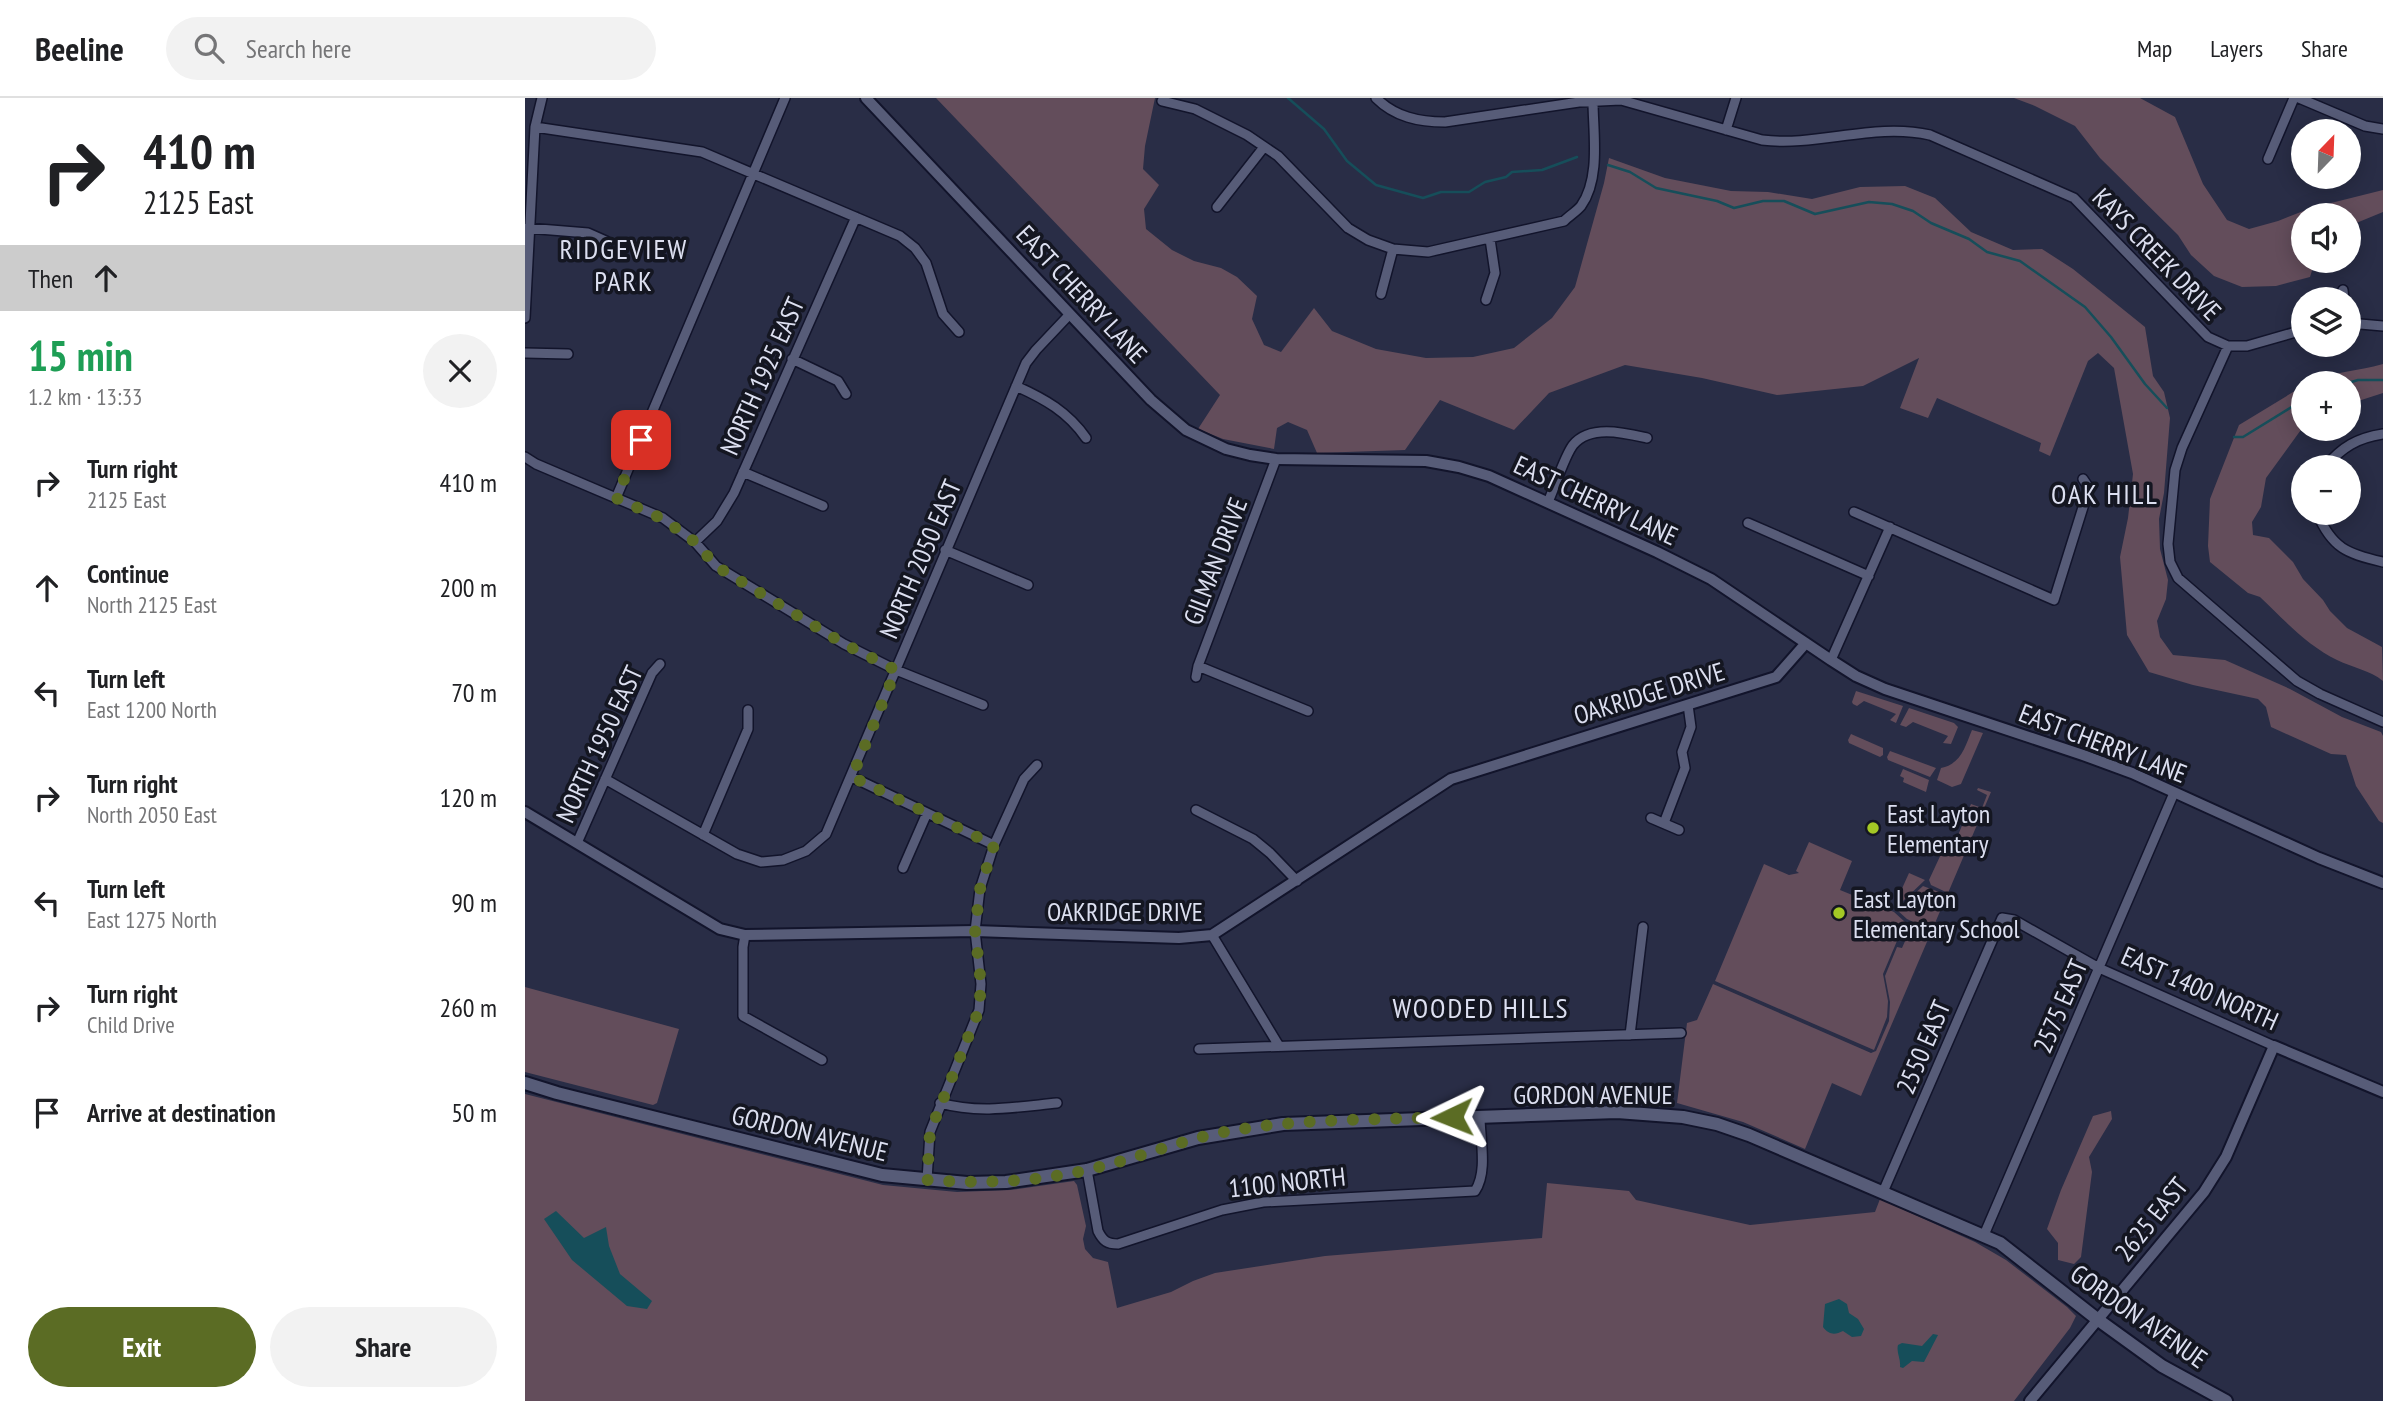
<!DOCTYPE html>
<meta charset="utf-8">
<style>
body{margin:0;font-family:"PT Sans Narrow",sans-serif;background:#f2f2f2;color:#202124;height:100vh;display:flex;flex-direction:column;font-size:26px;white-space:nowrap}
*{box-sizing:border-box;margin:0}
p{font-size:23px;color:#757577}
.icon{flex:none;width:38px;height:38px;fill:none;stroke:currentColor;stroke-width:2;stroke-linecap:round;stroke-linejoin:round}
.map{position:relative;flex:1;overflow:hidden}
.side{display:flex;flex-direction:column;background:#fff;width:525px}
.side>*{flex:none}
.hud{background:#fff;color:#202124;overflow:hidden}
.needle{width:46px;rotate:23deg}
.controls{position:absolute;left:1766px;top:21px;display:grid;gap:14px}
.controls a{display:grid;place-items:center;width:70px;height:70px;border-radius:50%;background:#fff;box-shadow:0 4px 18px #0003;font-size:35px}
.pin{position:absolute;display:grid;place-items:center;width:60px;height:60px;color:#fff;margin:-30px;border-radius:14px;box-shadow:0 4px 10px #0006}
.me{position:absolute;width:77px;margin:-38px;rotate:268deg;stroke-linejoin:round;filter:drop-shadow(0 0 5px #0008)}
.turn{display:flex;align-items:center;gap:24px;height:147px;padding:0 28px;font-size:32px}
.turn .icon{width:91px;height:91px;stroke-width:2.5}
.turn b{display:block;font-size:49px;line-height:60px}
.then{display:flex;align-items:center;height:66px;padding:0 28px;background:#0003;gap:14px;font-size:26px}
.round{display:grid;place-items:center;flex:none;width:74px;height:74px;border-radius:37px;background:#f2f2f2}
.overview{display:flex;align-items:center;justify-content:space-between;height:119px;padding:0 28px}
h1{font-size:42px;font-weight:700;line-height:52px;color:#1e9e55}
.cta{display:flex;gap:14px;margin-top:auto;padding:14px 28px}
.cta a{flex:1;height:80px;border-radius:42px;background:#5b6c24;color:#fff;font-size:28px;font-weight:700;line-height:80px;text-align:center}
.cta a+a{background:#f2f2f2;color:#202124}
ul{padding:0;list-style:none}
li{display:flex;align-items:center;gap:21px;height:105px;padding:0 28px}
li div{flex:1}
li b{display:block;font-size:26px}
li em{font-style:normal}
header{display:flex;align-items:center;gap:42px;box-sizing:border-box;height:98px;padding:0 35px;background:#fff;border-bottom:2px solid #e0e0e0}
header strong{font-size:33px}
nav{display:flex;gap:38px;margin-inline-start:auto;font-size:24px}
.search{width:490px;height:63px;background:#f2f2f2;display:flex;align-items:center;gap:18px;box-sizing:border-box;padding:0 24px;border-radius:38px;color:#757577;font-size:26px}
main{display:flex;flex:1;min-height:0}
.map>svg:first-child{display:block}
.green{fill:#634d5b}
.water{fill:#164e5a}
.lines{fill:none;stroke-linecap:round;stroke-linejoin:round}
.stream{stroke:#164e5a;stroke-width:2.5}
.minor-casing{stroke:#12142b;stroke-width:12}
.tertiary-casing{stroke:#12142b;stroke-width:14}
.secondary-casing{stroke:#12142b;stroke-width:16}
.minor{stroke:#575c78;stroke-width:9}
.tertiary{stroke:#575c78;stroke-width:10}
.secondary{stroke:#575c78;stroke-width:12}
.route{stroke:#5b6c24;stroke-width:12;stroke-dasharray:0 21.6}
.poi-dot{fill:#a4c825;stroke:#141621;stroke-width:2.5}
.labels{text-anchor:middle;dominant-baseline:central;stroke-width:7;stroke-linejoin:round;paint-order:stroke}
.street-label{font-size:26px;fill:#dcdff0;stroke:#141621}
.poi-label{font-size:26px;fill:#dcdff0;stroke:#141621;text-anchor:start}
.neighbourhood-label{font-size:28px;letter-spacing:2px;fill:#dcdff0;stroke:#141621}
</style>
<header>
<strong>Beeline</strong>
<div class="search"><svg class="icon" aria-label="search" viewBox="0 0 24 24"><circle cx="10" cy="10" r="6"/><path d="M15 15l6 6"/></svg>Search here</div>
<nav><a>Map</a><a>Layers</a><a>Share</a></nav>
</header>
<main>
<section class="side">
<div class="hud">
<div class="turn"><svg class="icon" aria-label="right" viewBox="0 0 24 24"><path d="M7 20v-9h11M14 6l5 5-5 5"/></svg><div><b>410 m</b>2125 East</div></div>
<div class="then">Then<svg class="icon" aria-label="ahead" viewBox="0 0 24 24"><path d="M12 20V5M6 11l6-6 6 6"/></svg></div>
</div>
<div class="overview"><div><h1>15 min</h1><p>1.2 km · 13:33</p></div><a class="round"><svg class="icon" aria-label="close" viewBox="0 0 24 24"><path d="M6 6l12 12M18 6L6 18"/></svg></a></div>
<ul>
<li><svg class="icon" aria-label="right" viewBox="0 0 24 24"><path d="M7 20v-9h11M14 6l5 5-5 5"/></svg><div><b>Turn right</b><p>2125 East</p></div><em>410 m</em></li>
<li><svg class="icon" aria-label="ahead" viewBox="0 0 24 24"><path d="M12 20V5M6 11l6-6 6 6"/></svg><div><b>Continue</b><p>North 2125 East</p></div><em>200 m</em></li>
<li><svg class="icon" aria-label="left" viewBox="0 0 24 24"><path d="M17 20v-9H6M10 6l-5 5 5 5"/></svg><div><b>Turn left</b><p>East 1200 North</p></div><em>70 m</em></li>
<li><svg class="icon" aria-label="right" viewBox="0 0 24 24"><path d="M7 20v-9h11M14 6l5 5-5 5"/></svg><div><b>Turn right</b><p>North 2050 East</p></div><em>120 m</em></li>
<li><svg class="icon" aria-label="left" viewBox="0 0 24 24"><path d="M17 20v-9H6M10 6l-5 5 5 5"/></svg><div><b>Turn left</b><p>East 1275 North</p></div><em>90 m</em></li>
<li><svg class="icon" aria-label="right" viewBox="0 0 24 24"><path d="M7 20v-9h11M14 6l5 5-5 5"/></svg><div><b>Turn right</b><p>Child Drive</p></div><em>260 m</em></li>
<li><svg class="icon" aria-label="arrive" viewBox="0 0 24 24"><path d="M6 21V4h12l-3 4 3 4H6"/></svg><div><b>Arrive at destination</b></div><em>50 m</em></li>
</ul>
<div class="cta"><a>Exit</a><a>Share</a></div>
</section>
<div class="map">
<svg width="1858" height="1303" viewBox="0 0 1858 1303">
<rect width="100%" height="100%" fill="#292d46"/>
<path class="green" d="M411,0H630L620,48L618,71L634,87L619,111L621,131L647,152L669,163L696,170L712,179L732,198L727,221L739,247L756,254L789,210L807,233L851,251L901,260L948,259L989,250L1027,220L1050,189L1079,85L1084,60L1140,80L1206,93L1243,94L1287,101L1335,89L1380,88L1410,100L1446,134L1488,152L1517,151L1548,171L1620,229L1628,278L1639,294L1645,320L1639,395L1634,421L1635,451L1643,482L1641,501L1632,523L1635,539L1648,557L1700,562L1765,591L1817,619L1856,634L1858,638V725L1854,723L1831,688L1821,657L1806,656L1746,629L1741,609L1733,601L1668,587L1624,574L1602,537L1595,459L1603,420L1608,376L1589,270L1573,255L1563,263L1525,358L1514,353L1516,345L1412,300L1403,320L1375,310L1394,260L1338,288L1252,297L1177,280L1100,267L1024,295L989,332L915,302L880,352L792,355L782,332L763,324L752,330L749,351L698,341L673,331L695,297Z
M1489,0H1615L1650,19L1678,86L1702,122L1724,131L1753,123L1786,110L1858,92V114L1824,128V117H1778V163H1790L1785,179L1751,188L1717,189L1689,178L1666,157L1653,137L1575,60L1550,28L1510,8Z
M1858,266V295L1824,306V285H1783C1806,274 1833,273 1858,266Z
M1778,288V329L1741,380L1736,409L1727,424L1728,437L1744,440L1768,464L1778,481L1798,502L1805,513L1822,530L1857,549L1858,583C1845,572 1828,570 1812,562C1783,548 1758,521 1735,499L1723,495L1685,464L1683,448L1685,401L1714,327Z
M1331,593L1378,608L1371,625L1365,622L1371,616L1339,603L1332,608L1328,606L1327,604Z
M1384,610L1429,625L1433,629L1426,646L1418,645L1423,638L1388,624L1381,629L1375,627Z
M1447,632L1458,635L1436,686L1427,689L1412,682L1416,670C1436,666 1440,649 1447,632Z
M1326,636L1358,650V657L1355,659L1324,645L1323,642Z
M1365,653L1411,670L1405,679L1363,662L1362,659Z
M1378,671L1404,682L1401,694L1378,684L1379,680L1375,678Z
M1453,690L1466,694L1423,795L1406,787L1404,782L1417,754H1426L1446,706L1457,710L1462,697L1452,692Z
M1284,744L1327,763L1315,792L1369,814L1380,824L1358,876L1363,903L1362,919L1349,952L1190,883L1239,766L1264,777L1274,775L1271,773Z
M1384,775L1400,782L1377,804L1370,806Z
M1398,788L1422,797L1336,998L1307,985L1280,1051L1218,1024L1152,1005L1162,925L1172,922L1188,886L1346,955L1351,953L1364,923L1365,904L1360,878L1372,849L1377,850L1388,825L1405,832L1382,821L1372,812Z
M0,889L154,931L132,1005L128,1007L0,974Z
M0,996L358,1087L432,1094L485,1092L549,1083L552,1087L561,1128L558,1141L560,1151L568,1160L583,1164L592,1210L646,1194L668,1183L690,1175L800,1158L1017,1140L1022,1085L1104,1093L1111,1102L1225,1127L1350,1114L1355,1101L1450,1144L1481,1162L1542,1209L1551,1218L1545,1230L1489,1303H0Z
M1586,1013L1587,1021L1564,1059L1567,1074L1556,1159L1549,1166L1533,1162V1145L1522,1131L1536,1092L1568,1018Z"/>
<path class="water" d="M31,1113L59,1140L81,1129L84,1148L95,1176L127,1203L122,1211L102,1208L47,1162L19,1121Z
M1314,1201L1322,1206L1324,1215L1333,1221L1339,1231L1336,1238L1327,1239L1318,1233C1310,1237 1304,1237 1298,1229L1300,1206Z
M1408,1236L1413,1237L1399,1264L1387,1263L1378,1270L1375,1269C1376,1261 1371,1254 1373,1247L1377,1245L1397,1248Z"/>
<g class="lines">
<path class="stream" d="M763,0L799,31L822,63L851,87L898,100L916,94H944L960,84L981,79L987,74L1017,72L1052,59
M1083,67L1105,74L1131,90L1192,103L1209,110L1238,103H1259L1290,116L1344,104L1367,106L1388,113L1406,125L1444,141L1462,154L1495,163L1560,209L1586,239L1620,286L1642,310
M1823,285L1833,282H1858
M1709,339H1718L1778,302"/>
<g class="minor-casing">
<path id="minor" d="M851,0C870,19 894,24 920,24L1054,4L1096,2L1237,42C1293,49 1349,24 1405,37L1549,100L1683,239L1703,248H1722L1778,232
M1774,0L1840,28L1858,31
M637,3L670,11L722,37L753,58L823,130L843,142L868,151L903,154L1039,123C1044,118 1052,113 1056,108C1076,80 1068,34 1068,3
M10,29L177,54L375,138L390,150L401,165L418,216L434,234
M1201,32L1211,0
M1743,61L1769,0
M692,109L739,49
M2,130L63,135L81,143
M1818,192L1819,201
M856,196L868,151
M961,202L970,175L965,141
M0,220L10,29L17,0
M1824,225L1858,228
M1703,248L1657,350L1650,372L1643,446L1645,464L1653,480L1772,583L1795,596L1858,624
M0,255L43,256
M267,261L313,283L321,296
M491,288C520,301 543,314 561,340
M0,359L11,366L138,420L170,444L191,468L319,546L371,572L458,607
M1800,369C1817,349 1832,340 1858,336
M218,374L298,408
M91,400L260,0
M1023,404C1029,391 1040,357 1048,347C1065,326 1100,335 1122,340
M1329,414L1529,502L1564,390L1558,381
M1792,415C1807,450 1822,456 1858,464
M1223,425L1344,478
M170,444L192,423L209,395L331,119
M420,452L503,487
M1306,562L1365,429
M673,568L783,613
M671,579L673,568L751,361
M327,679L469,747
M80,681L212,756L236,764L258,762L281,753L301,736L501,265L511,252L545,216
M671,712L728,741L745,755L772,783
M1126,720L1154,732
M1139,725L1160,670L1157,654L1166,629L1163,607
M178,737L223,631V612
M52,745L127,575L135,566
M378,770L402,715
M220,837L218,849V918L297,962
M687,837L754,948
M1105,937L1118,829
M674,951L1156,935
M415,1005C454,1016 492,1009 532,1005
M562,1072L573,1133C578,1143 582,1146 593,1146L697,1112L738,1104L950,1093C963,1074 955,1041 955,1018
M402,1082L405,1034L454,912L456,886L450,833L455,791L469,747L499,681L512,667
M1358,1094L1477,820L1489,822L1574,870L1749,948
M1459,1137L1649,695"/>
</g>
<g class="tertiary-casing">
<path id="tertiary" d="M341,0L626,302L661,332L701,351L725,357L751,361L901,363L934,369L964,378L1132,454L1186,481L1306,562L1331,578L1360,591L1558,657L1607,675L1794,760L1858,785
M0,714L195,831L220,837L450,833L654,840L687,837L926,681L1251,579L1281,545
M1505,1303L1679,1094L1701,1059L1749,948L1858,994"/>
</g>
<g class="secondary-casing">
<path id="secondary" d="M0,985L32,995L357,1077L442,1085L481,1084L562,1072L673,1040L758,1026L1092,1014L1158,1019L1192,1026L1224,1037L1475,1145L1572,1221L1637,1268L1701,1303"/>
</g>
<use href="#minor" class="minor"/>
<use href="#tertiary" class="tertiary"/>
<use href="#secondary" class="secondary"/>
</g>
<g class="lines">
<path class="route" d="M116,342L91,400L138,421L170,444L191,468L319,546L371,572L327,679L469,747L455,791L450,832L456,886L454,912L405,1034L402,1082C457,1086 512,1084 566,1071C611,1061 653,1043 699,1034C773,1020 851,1022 927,1019"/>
</g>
<g class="poi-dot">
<circle cx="1348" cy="730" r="7"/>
<circle cx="1314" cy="815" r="7"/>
</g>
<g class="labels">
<g class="street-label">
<text transform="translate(1632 156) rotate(46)">KAYS CREEK DRIVE</text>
<text transform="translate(557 196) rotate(47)">EAST CHERRY LANE</text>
<text transform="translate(237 278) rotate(-66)">NORTH 1925 EAST</text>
<text transform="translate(1071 402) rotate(25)">EAST CHERRY LANE</text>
<text transform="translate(395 461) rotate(-67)">NORTH 2050 EAST</text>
<text transform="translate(690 463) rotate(-69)">GILMAN DRIVE</text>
<text transform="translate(1124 595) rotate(-17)">OAKRIDGE DRIVE</text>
<text transform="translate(1578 645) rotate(21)">EAST CHERRY LANE</text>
<text transform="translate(74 646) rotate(-65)">NORTH 1950 EAST</text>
<text x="600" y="813">OAKRIDGE DRIVE</text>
<text transform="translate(1675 890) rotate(24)">EAST 1400 NORTH</text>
<text transform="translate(1535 908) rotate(-67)">2575 EAST</text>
<text transform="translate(1398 949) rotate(-67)">2550 EAST</text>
<text x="1068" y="996">GORDON AVENUE</text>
<text transform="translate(285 1035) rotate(14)">GORDON AVENUE</text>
<text transform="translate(762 1084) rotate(-6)">1100 NORTH</text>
<text transform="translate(1626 1121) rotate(-51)">2625 EAST</text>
<text transform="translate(1614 1218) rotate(35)">GORDON AVENUE</text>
</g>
<g class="poi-label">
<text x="1362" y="715">East Layton<tspan x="1362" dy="30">Elementary</tspan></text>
<text x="1328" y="800">East Layton<tspan x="1328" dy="30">Elementary School</tspan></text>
</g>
<g class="neighbourhood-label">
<text x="99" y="150">RIDGEVIEW<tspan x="99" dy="32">PARK</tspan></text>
<text x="1580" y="395">OAK HILL</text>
<text x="956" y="909">WOODED HILLS</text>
</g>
</g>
</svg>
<div class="controls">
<a><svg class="needle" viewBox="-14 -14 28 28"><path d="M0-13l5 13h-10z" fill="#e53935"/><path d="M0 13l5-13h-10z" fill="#757577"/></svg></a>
<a><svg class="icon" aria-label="sound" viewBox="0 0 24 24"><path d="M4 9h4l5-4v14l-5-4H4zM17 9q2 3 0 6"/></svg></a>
<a><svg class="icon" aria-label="layers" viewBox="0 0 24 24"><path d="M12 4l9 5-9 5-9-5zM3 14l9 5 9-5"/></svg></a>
<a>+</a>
<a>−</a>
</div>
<div class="pin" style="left:116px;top:342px;background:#d93025"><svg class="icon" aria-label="arrive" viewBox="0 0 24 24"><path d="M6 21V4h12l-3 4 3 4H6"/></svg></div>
<svg class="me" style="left:927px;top:1019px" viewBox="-20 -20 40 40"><path d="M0-17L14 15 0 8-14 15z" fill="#5b6c24" stroke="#fff" stroke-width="4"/></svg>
</div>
</main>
